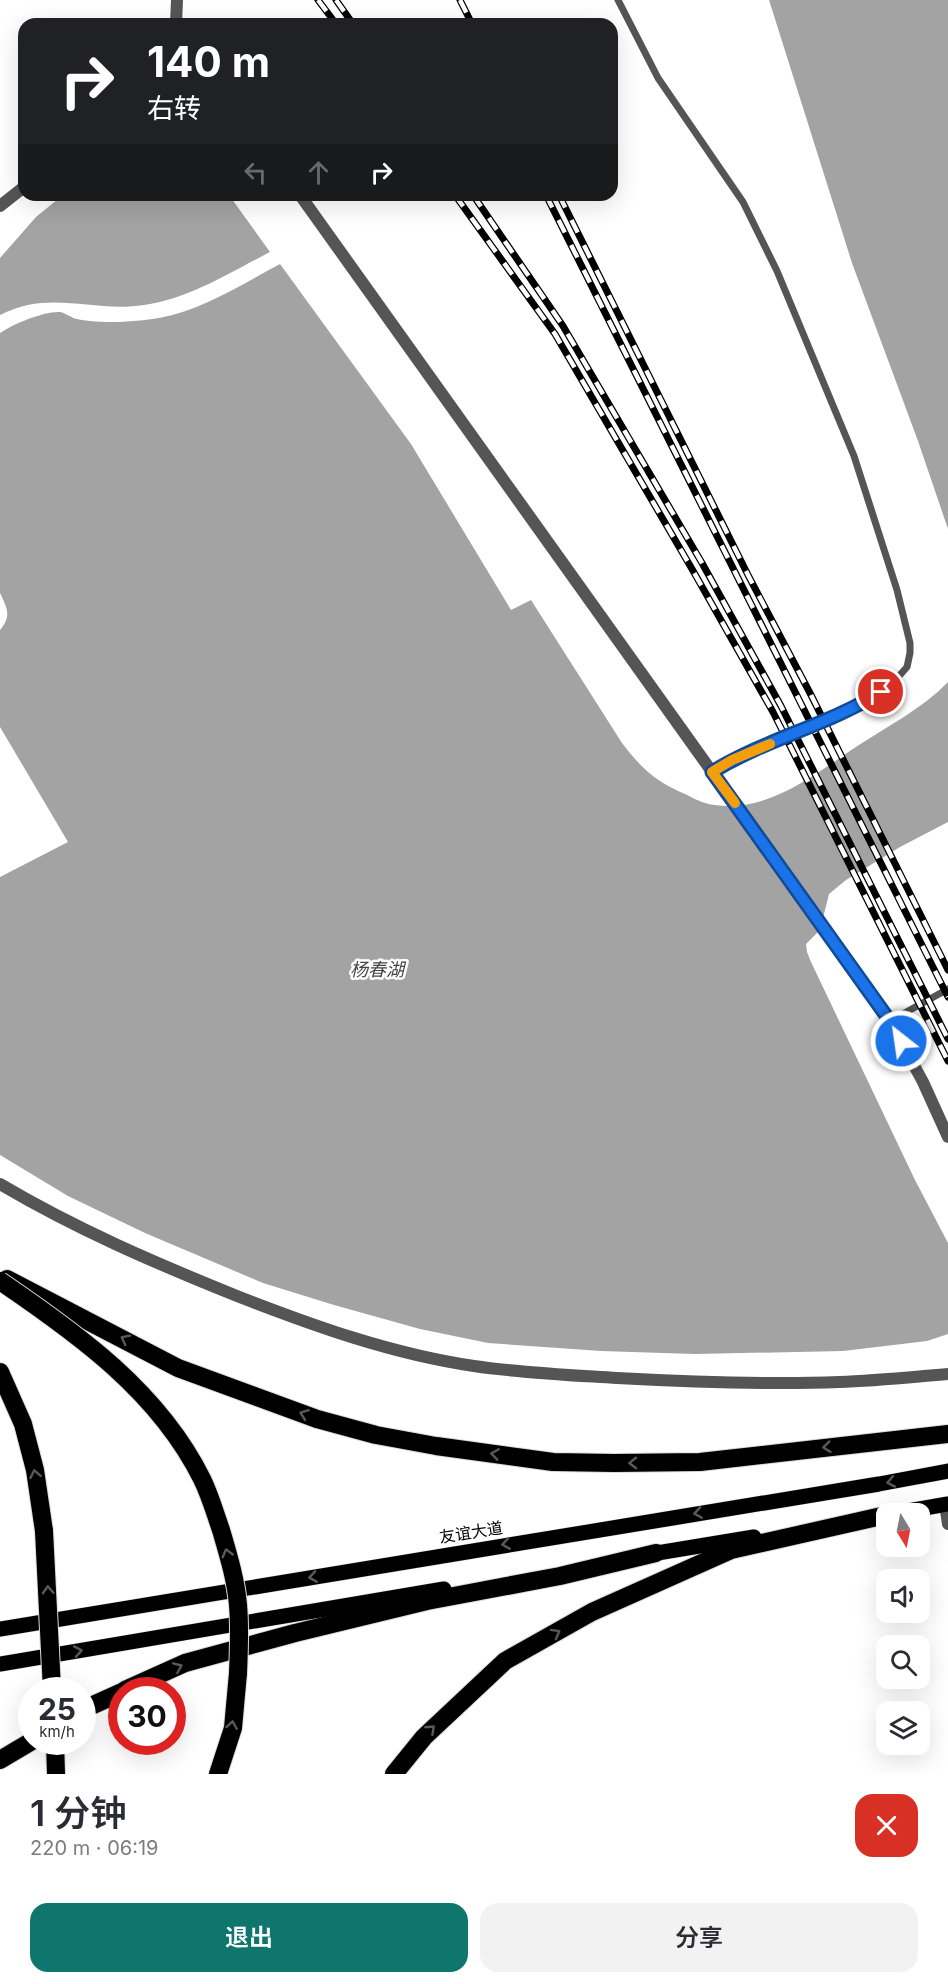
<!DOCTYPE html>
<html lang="zh">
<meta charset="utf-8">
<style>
body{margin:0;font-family:Inter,"Noto Sans SC",sans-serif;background:#f2f2f3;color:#2b2b33;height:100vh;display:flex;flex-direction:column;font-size:22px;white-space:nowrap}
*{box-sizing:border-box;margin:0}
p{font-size:20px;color:#7c7c81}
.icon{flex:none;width:33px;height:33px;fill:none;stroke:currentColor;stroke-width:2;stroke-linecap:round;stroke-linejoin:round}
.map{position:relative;height:1774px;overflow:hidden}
.details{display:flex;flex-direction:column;background:#fff;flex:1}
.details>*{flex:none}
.top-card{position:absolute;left:18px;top:18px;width:600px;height:183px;border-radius:18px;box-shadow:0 6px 24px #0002;background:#202124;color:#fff;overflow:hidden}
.needle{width:39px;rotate:170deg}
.fabs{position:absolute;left:876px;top:1503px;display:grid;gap:12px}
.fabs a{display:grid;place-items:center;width:54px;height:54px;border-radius:12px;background:#fff;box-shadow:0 6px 24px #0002;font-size:30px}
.speed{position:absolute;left:18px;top:1677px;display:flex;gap:12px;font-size:30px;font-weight:700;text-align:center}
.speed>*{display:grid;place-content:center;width:78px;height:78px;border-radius:50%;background:#fff;box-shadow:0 6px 24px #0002;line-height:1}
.speed small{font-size:15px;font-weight:400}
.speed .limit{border:9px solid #d22;background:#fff;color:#111}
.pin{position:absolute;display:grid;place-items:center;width:51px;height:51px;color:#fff;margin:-26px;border:3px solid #fff;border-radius:50%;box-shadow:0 2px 6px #0007}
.me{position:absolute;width:66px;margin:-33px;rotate:330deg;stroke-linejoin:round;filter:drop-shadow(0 0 4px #0008)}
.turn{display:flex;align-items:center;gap:21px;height:126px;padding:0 30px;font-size:27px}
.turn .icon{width:78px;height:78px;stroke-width:2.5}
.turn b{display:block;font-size:42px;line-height:51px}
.lanes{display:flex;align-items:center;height:57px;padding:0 30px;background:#0003;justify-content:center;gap:30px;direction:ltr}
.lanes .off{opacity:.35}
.round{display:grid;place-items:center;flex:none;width:63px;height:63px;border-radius:18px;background:#f2f2f3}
.headline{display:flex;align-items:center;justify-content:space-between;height:102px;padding:0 30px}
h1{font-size:36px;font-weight:600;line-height:45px}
.primary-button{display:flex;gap:12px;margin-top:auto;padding:12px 30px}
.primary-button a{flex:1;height:69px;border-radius:18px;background:#0f766e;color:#fff;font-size:24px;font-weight:600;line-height:69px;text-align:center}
.primary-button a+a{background:#f2f2f3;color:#2b2b33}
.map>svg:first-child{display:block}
.water{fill:#a3a3a3}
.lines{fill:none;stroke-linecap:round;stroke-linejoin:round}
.primary-casing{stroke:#dbdbdb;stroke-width:16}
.highway-casing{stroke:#dbdbdb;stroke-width:20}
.lane{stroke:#555;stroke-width:7}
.street{stroke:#555;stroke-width:12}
.primary{stroke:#000;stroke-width:15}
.highway{stroke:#000;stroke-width:18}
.rail-casing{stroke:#000;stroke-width:7}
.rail{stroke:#fff;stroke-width:4.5;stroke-dasharray:14;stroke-linecap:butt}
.highway-bridge-casing{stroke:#dbdbdb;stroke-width:20;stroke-linecap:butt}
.highway-bridge{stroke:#000;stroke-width:18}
.oneway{stroke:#595959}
.route-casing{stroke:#114b97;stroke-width:15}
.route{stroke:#1a73e8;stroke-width:10}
.slow{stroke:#f59e0b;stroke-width:10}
.labels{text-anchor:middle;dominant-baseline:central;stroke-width:5;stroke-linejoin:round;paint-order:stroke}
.street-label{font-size:16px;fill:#000;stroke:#fff}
.water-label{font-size:18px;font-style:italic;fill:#444;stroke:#fff}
</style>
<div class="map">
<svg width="948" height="1774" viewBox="0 0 948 1774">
<rect width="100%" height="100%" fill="#fff"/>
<path class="water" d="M769,0H948V529L918,441L852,263Z
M63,195H229L270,252C231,272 189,299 144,305C92,313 51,289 0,315V258L36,217Z
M280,264L411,444L511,610L531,600L622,743C641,768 656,782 685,794C695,799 704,804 715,805C769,813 816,773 859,745C888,726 923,708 948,682V822L900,847L846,880L829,894L820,930L806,944L807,952L811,962L915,1180L948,1243V1334L927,1341L843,1351L695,1354L601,1351L488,1343L420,1329L334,1305L263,1283L145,1233L68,1196L0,1155V877L68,842L0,727V630C12,616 7,608 0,593V333C13,324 44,311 60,312C66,313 71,318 77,319C97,324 138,322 159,318C202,310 241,285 280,264Z"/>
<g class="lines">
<g class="primary-casing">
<path id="primary" d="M891,1514L948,1504
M645,1555L754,1537
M0,1629L879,1484L948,1471
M0,1664L444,1589"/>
</g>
<g class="highway-casing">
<path id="highway" d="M7,1279L178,1368L317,1419L376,1435L436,1446L553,1462L614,1463L700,1462L948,1434
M0,1372L23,1424L35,1470L44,1531
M125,1690L185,1663L295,1633L427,1601L560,1576L656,1553
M82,1710L122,1692
M55,1742L56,1774
M0,1760L32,1741
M218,1774L233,1728L238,1673
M394,1774L424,1737L505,1661L592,1612L731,1550L886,1515"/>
</g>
<path class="lane" d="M618,0L658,78L743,202L777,271L854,456L897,590L910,643V653L907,667L892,684L881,692L851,710L732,760L712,772
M890,1021L948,989"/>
<path class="street" d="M176,24L177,0
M300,195L890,1021L923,1082L948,1137
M0,206L24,187
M0,1184C76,1229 155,1263 237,1296C314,1326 392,1354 474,1366C521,1373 569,1375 617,1378C691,1382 765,1385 839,1382C876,1381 912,1377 948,1374
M945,1504L948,1524"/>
<use href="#primary" class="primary"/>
<use href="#highway" class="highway"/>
<g class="rail-casing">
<path id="rail" d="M318,0L336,24
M336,0L353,24
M460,0L472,24
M455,195L555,334L692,569L773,712L948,1061
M473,195L563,326L702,563L781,706L948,1039
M546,195L948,997
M559,195L748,575L811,695L948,970"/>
</g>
<use href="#rail" class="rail"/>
<g class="highway-bridge-casing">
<path id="highway-bridge" d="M0,1281C78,1334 159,1392 202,1479C210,1495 215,1513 221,1530C228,1554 236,1580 238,1605C240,1628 239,1651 238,1673
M44,1531L52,1690"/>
</g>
<use href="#highway-bridge" class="highway-bridge"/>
</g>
<defs><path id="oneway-chevron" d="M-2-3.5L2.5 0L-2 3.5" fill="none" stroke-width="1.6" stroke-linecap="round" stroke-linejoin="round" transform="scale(1.5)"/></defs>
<g class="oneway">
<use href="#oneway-chevron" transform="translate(125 1339) rotate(-153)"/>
<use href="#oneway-chevron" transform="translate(304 1414) rotate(-160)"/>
<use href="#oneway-chevron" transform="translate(827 1447) rotate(174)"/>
<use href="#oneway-chevron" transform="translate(495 1454) rotate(-172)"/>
<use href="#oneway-chevron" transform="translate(633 1463) rotate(179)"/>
<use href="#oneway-chevron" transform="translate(35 1474) rotate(-101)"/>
<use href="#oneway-chevron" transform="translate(891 1482) rotate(169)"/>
<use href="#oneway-chevron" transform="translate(698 1513) rotate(171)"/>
<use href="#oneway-chevron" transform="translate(506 1544) rotate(171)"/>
<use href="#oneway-chevron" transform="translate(227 1553) rotate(-105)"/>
<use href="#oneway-chevron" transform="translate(313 1577) rotate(171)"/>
<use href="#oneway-chevron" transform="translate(48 1590) rotate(-93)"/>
<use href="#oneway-chevron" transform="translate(556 1633) rotate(-29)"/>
<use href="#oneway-chevron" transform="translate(78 1651) rotate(-10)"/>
<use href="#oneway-chevron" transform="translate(178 1667) rotate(-23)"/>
<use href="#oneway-chevron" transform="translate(232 1725) rotate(-81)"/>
<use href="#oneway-chevron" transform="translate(431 1729) rotate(-43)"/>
</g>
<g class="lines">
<g class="route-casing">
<path id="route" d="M881,692C828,725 766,739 712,772L890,1021L901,1041"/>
</g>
<use href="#route" class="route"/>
<path class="slow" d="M735,803L712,772L732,760L770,744"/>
</g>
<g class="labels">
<g class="street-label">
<text transform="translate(471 1532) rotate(-9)">友谊大道</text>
</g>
<g class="water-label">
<text x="377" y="969">杨春湖</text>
</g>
</g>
</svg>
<div class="fabs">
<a><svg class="needle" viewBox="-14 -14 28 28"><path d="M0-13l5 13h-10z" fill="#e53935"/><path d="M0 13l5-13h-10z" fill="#7c7c81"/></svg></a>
<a><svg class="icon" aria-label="sound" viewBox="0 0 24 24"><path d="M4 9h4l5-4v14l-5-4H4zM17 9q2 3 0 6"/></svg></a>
<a><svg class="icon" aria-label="search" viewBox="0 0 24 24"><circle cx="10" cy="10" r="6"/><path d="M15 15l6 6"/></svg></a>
<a><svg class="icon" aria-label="layers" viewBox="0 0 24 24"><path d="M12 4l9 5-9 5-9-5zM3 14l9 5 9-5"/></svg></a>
</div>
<div class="speed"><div>25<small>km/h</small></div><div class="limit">30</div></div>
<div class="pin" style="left:881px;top:692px;background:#d93025"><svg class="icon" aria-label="arrive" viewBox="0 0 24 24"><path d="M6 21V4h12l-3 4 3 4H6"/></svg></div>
<svg class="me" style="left:901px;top:1041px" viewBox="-20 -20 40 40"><circle r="17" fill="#1a73e8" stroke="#fff" stroke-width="3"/><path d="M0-11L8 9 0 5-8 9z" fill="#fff"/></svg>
<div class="top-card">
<div class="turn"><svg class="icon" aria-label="right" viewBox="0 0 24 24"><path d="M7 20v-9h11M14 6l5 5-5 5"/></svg><div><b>140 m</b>右转</div></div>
<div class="lanes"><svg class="icon off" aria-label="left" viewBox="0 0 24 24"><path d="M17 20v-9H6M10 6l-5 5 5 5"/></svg><svg class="icon off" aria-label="ahead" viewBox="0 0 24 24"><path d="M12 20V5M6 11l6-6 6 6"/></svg><svg class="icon" aria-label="right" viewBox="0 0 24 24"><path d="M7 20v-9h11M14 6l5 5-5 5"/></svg></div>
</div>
</div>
<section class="details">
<div class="headline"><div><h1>1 分钟</h1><p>220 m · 06:19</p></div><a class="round" style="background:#d93025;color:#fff"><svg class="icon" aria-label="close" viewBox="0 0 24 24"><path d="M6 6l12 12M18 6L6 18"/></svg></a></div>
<div class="primary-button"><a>退出</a><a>分享</a></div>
</section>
